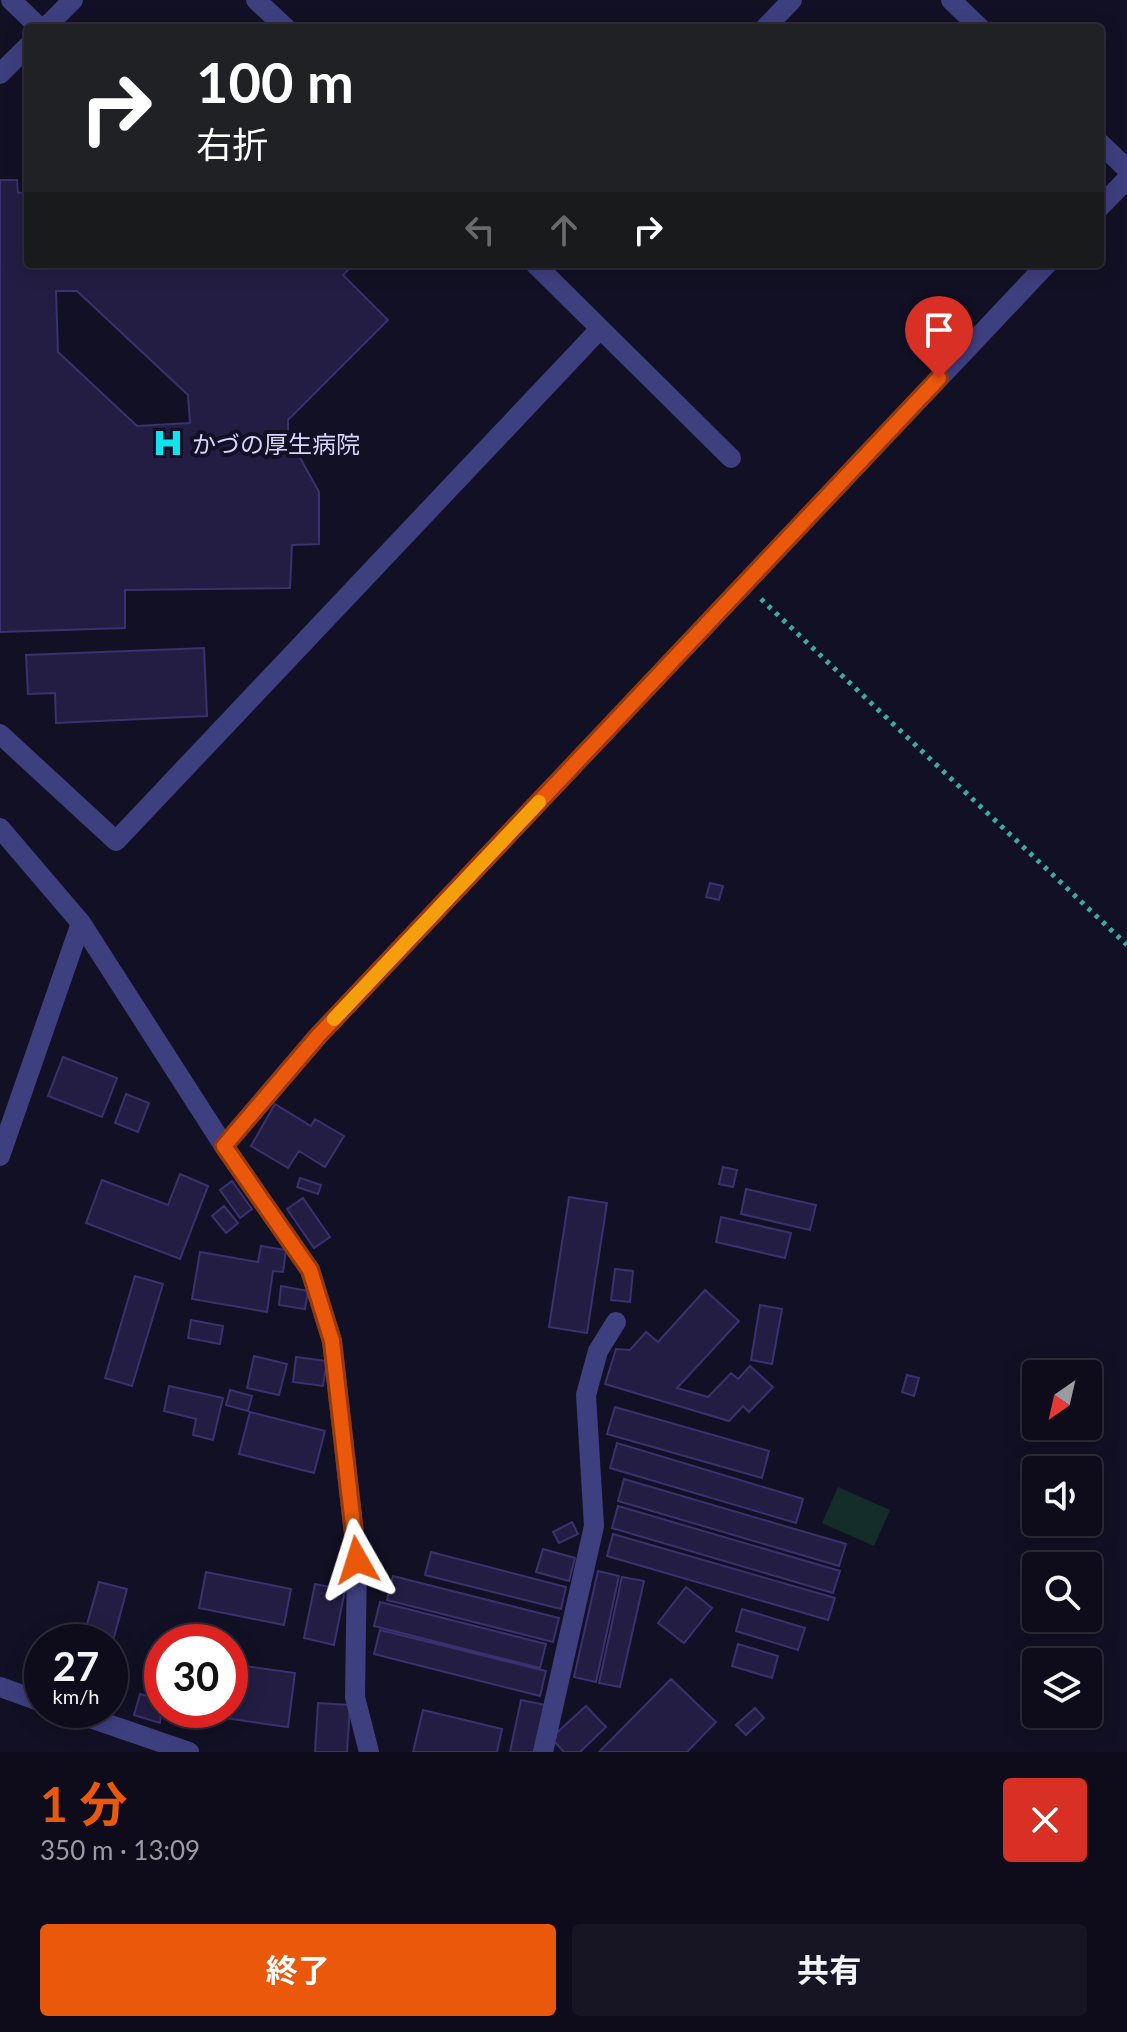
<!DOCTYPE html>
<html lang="ja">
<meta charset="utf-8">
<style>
body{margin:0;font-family:Lato,"Noto Sans JP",sans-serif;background:#171524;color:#f1f3f6;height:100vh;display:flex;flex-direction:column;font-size:30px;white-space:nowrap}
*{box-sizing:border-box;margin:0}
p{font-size:26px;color:#9b9ba3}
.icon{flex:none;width:44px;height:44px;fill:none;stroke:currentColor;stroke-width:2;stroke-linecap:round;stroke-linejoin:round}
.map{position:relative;height:1752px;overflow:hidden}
.drawer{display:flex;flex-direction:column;background:#0e0c1b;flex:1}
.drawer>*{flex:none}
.top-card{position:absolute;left:24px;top:24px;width:1080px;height:244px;border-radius:8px;box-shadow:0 4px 20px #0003,0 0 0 2px #2e2c3a;background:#202124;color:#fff;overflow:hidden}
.needle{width:52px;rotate:214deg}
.controls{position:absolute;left:1022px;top:1360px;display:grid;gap:16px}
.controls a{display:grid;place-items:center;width:80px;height:80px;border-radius:8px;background:#0e0c1b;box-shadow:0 4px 20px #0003,0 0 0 2px #2e2c3a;font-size:40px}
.speed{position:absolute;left:24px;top:1624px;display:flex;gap:16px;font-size:40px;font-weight:700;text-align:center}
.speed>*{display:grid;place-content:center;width:104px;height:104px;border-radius:50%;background:#0e0c1b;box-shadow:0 4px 20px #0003,0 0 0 2px #2e2c3a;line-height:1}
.speed small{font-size:20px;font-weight:400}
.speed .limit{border:12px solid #d22;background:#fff;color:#111}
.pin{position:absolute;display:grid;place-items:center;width:68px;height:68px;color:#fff;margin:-82px -34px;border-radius:50% 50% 50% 0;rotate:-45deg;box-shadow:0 0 8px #0007}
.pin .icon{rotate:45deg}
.me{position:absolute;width:88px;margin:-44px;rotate:354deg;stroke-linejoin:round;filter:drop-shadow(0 0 6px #0008)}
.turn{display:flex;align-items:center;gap:28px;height:168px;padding:0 40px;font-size:36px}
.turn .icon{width:104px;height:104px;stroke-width:2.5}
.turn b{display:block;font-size:56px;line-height:68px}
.lanes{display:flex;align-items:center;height:76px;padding:0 40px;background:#0003;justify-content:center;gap:40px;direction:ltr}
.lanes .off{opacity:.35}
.round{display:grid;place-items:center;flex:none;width:84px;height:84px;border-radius:8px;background:#171524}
.head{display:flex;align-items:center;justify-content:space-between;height:136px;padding:0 40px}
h1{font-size:48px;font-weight:700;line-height:60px;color:#ea580c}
.action{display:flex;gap:16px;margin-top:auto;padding:16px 40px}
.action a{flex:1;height:92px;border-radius:8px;background:#ea580c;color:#fff;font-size:32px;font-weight:700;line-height:92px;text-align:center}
.action a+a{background:#171524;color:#f1f3f6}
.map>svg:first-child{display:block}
.green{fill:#142d2b}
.building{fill:#231d43;stroke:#3a316e;stroke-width:2;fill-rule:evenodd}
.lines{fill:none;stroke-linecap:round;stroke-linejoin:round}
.path{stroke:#37aea0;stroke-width:5;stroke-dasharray:4 6;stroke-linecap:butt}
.minor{stroke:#3e3f7f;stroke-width:20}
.route-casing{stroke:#983908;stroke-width:20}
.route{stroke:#ea580c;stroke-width:14}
.slow{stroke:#f59e0b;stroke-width:14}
.labels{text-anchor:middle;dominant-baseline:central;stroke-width:8;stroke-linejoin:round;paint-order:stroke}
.poi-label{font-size:24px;fill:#d8d5fc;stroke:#121024;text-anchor:start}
</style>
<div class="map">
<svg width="1127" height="1752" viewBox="0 0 1127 1752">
<rect width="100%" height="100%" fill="#121024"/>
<path class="green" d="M838,1487L890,1510L874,1546L822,1523Z"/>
<path class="building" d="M0,180H17L18,193L28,192V264H354L343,275L388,320L288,420V436L319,492V544L292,545L290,588L125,590V628L0,632ZM56,291H77L188,395L190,423L137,426L58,352Z
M204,648L207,716L56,723L55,693L28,694L26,655Z
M710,883L723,886L719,900L706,897Z
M63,1057L117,1078L102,1117L48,1096Z
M126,1094L149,1103L138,1132L115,1123Z
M275,1104L311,1126L315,1119L344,1136L325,1167L299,1151L288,1168L251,1146Z
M723,1167L737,1170L733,1187L719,1184Z
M180,1174L208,1186L180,1259L86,1223L102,1180L168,1205Z
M300,1178L321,1185L318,1194L297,1187Z
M232,1181L252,1209L240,1218L220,1190Z
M746,1189L816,1205L810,1230L741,1214Z
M569,1197L607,1203L587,1333L549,1327Z
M303,1198L330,1237L314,1248L287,1209Z
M224,1206L238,1223L226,1233L212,1216Z
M721,1217L791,1233L785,1258L716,1242Z
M261,1246L286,1250L283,1272L273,1271L267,1312L192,1299L200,1252L258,1262Z
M615,1269L633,1271L630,1302L611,1300Z
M135,1276L163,1284L132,1386L105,1378Z
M281,1286L308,1291L305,1309L279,1305Z
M705,1290L739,1321L677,1388L708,1397L731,1373L738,1379L750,1366L773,1387L749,1412L743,1406L729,1421L605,1384L616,1349L630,1350L646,1332L658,1342Z
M760,1305L782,1309L772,1364L751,1360Z
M191,1320L223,1326L220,1344L188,1338Z
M254,1356L287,1364L279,1395L247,1388Z
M296,1357L327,1361L323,1386L293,1382Z
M907,1375L919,1378L914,1396L902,1392Z
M169,1386L223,1398L213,1440L193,1435L196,1419L164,1411Z
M230,1390L252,1396L248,1411L226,1405Z
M615,1407L769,1451L762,1478L607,1434Z
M250,1412L325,1431L314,1473L239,1454Z
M617,1443L803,1499L796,1523L610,1468Z
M624,1479L846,1544L839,1566L618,1501Z
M618,1506L840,1571L833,1593L612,1528Z
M572,1522L578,1534L559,1543L553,1532Z
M613,1534L835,1598L828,1620L607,1556Z
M543,1549L575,1558L569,1581L536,1572Z
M431,1552L566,1587L561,1609L425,1575Z
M598,1571L619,1576L596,1682L574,1677Z
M206,1572L291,1589L284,1625L199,1608Z
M393,1576L559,1618L553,1642L387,1600Z
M622,1577L644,1581L620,1687L599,1683Z
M99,1582L127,1589L110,1652V1642H82Z
M315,1584L345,1590L334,1645L304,1638Z
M686,1587L712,1608L684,1643L658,1623Z
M380,1602L546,1644L540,1668L374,1626Z
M742,1609L805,1628L798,1650L736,1631Z
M380,1630L546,1671L540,1696L374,1654Z
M738,1644L778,1656L772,1678L732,1666Z
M230,1664L295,1673L288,1727L196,1714V1710H230Z
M671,1679L716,1722L687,1752H599Z
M140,1694L162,1700L160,1723L134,1715Z
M521,1700L546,1705L537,1752H510Z
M318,1703L350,1705L347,1752H315Z
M586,1706L606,1727L580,1752H564L551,1738Z
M755,1708L764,1718L746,1735L736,1725Z
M423,1710L502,1729L497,1752H413Z"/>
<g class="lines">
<path class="path" d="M761,599L1127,945"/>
<path class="minor" d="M11,0L40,28
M256,0L286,28
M951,0L980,28
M45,28L73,0
M765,28L792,0
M0,74L28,46
M1100,143L1127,169
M1100,207L1127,179
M535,264L731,458
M0,734L116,841L600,329
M0,828L81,923L224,1146L310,1270L332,1341L357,1560L355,1697L369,1752
M224,1146L318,1036L1047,264
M0,1156L81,923
M0,1687L42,1702
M67,1710L189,1752
M543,1752L594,1526L586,1395L598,1351L616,1322"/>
</g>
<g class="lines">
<g class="route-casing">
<path id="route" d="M357,1560L332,1341L310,1270L224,1146L318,1036L939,378"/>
</g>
<use href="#route" class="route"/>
<path class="slow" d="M334,1019L539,802"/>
</g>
<defs>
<g id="hospital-bare" transform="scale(2.4)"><path d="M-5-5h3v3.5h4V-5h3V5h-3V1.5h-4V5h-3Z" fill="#10e3ed" stroke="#121024" stroke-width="2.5" paint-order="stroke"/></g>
</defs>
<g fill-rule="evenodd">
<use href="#hospital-bare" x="168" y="443"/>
</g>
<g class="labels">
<g class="poi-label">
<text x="192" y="443">かづの厚生病院</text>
</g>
</g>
</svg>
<div class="controls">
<a><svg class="needle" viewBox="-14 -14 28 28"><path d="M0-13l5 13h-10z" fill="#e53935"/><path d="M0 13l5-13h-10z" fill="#9b9ba3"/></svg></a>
<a><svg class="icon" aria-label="sound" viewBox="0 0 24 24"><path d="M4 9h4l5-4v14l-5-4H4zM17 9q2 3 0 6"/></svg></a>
<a><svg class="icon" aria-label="search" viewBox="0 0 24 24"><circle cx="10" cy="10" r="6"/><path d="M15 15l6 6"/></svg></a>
<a><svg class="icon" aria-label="layers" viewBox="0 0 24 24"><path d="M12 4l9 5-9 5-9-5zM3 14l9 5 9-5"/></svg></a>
</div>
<div class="speed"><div>27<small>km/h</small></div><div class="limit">30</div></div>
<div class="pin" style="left:939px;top:378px;background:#d93025"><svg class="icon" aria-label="arrive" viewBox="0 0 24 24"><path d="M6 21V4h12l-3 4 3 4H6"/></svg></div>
<svg class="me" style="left:357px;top:1560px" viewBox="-20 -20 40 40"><path d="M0-17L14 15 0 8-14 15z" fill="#ea580c" stroke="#fff" stroke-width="4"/></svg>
<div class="top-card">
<div class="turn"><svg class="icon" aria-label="right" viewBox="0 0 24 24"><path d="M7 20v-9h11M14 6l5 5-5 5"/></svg><div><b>100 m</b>右折</div></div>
<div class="lanes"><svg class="icon off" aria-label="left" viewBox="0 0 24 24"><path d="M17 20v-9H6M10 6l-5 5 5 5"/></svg><svg class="icon off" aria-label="ahead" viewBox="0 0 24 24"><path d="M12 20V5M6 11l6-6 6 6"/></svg><svg class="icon" aria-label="right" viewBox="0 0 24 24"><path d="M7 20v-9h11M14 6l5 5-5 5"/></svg></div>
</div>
</div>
<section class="drawer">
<div class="head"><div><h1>1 分</h1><p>350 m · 13:09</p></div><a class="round" style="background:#d93025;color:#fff"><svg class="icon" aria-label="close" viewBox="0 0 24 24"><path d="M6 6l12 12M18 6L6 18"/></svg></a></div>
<div class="action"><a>終了</a><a>共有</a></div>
</section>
